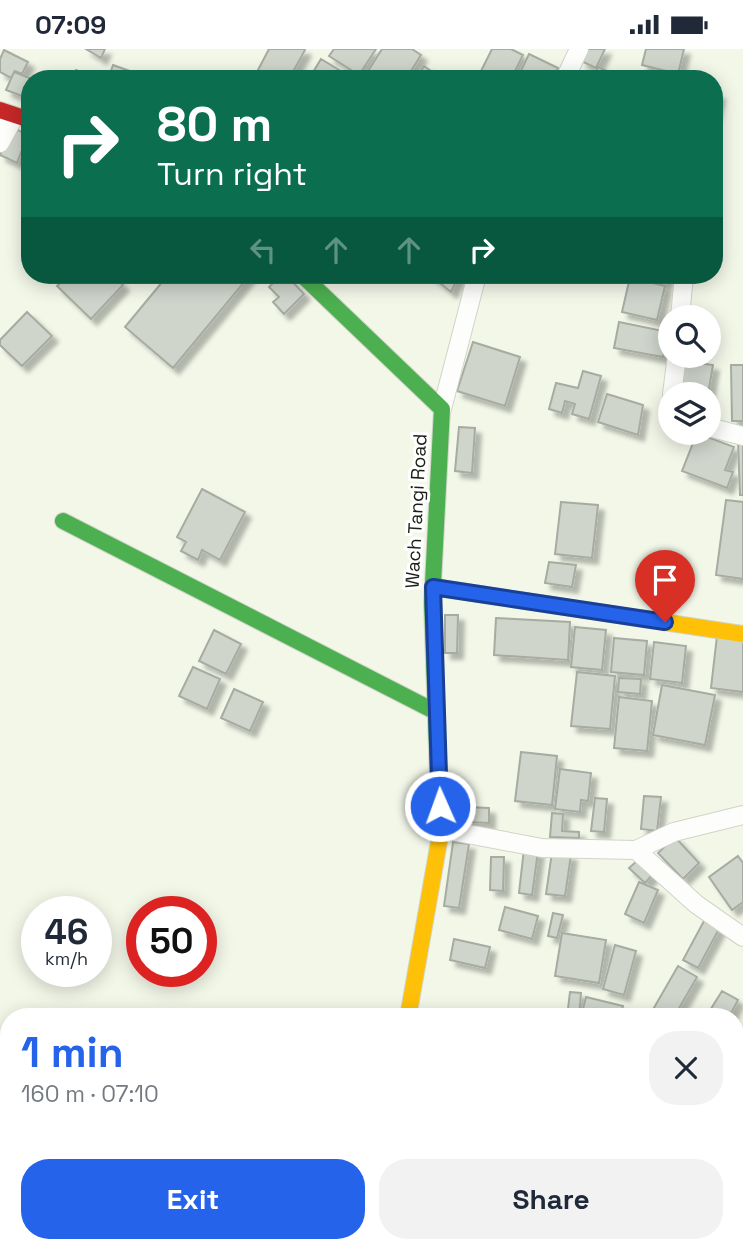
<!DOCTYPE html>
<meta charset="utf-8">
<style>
body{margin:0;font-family:"Space Grotesk",sans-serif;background:#f2f2f3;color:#1f2937;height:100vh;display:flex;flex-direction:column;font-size:26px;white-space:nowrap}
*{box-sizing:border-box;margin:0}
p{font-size:23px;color:#747a83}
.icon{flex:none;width:38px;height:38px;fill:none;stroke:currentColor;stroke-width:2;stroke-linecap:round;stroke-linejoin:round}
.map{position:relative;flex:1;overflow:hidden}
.panel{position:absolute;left:0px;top:959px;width:744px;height:245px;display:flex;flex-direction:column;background:#fff;border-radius:28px 28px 0 0;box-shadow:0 4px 18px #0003}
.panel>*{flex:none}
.guide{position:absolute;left:21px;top:21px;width:702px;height:214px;border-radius:28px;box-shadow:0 4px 18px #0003;background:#0b6e4f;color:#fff;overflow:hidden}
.fabs{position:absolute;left:658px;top:256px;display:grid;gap:14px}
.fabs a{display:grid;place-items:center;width:63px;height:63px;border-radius:50%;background:#fff;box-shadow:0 4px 18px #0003;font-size:35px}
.speed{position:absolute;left:21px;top:847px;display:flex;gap:14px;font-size:35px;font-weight:700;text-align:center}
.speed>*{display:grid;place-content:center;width:91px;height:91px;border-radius:50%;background:#fff;box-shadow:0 4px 18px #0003;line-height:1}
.speed small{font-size:18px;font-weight:400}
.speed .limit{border:10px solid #d22;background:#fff;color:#111}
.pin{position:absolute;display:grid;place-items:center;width:60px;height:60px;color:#fff;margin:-72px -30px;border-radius:50% 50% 50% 0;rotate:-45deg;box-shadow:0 0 7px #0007}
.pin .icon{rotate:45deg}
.me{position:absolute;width:77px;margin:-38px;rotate:358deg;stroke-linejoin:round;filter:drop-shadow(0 0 5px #0008)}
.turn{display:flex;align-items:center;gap:24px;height:147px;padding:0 21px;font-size:32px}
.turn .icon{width:91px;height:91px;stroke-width:2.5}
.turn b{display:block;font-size:49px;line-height:60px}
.lanes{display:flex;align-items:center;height:66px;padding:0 21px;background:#0003;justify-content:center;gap:35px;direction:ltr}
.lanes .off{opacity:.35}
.round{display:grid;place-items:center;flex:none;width:74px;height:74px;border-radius:28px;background:#f2f2f3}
.head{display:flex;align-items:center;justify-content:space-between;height:119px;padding:0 21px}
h1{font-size:42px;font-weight:600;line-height:52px;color:#2563eb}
.action{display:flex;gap:14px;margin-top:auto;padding:14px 21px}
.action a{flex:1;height:80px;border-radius:28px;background:#2563eb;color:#fff;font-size:28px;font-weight:600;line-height:80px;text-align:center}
.action a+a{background:#f2f2f3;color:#1f2937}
.status{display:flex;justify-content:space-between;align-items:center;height:49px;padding:0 35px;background:#fff;direction:ltr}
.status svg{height:19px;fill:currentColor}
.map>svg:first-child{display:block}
.building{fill:#cfd5cb;stroke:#a6aca2;stroke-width:2;filter:url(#shadow)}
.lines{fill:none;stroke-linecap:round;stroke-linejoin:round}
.street-casing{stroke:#d0d4c8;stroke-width:20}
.fast-casing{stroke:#d0d4c8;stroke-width:18}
.slow-casing{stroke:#d0d4c8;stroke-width:18}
.jam-casing{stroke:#d0d4c8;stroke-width:18}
.street{stroke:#fdfefc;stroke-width:18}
.fast{stroke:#4caf50;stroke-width:16}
.slow{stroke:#ffc107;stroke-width:16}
.jam{stroke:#c62828;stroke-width:16}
.route-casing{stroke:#184099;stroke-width:18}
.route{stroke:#2563eb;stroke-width:12}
.labels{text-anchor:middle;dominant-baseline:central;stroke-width:6;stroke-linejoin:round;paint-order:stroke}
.street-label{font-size:19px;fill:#1d2016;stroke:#fff}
</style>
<div class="status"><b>07:09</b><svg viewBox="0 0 49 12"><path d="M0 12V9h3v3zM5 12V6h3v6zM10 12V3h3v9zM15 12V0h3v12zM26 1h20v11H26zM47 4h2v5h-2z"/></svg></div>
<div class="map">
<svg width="743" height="1204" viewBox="0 0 743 1204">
<defs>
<filter id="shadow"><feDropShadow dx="6" dy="6" stdDeviation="2" flood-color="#0004"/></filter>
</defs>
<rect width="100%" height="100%" fill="#f2f7e8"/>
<path class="building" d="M86,0H105L101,9Z
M269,0H304L305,1L289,30H273L258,21Z
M334,0H376L359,26L329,7Z
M382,0H412L421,6L406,30H363Z
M492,0H511L523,6L511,30L478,28Z
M586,0H605L596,19L581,12Z
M646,0H684L678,25L642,16Z
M4,1L28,13L22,25L15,22L11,29L0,23V10Z
M529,5L558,19L553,30H517Z
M321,10L354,30H309Z
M113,16L152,30H108Z
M424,17L431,22L430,30H416Z
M598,18L624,30H593Z
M76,21L94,29V30H72Z
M14,23L32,30H30V50L6,41Z
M714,44L719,45L714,68Z
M12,78L30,87V105L22,101L17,114L0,106Z
M68,226H113L123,236L91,270L57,237Z
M168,226H250L173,319L125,278Z
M281,226H286L304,245L284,265L273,253L279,248L269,238Z
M430,226H459L451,243Z
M636,226H667L665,234Z
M630,228L665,237L657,271L622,263Z
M27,263L52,287L22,317L0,296V291Z
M619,273L668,283L663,308L614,299Z
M473,293L520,308L505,357L457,342Z
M684,312L713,316L708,345H679Z
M731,316H743V372H732Z
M583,322L601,327L589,370L572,365L575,355L565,352L562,364L549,360L556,334L578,339Z
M607,345L643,356L638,386L598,373Z
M459,378L475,379L472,424L455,422Z
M697,384L734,398L725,421L733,423L727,439L682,422Z
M738,393H743V446H740Z
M202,440L245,463L220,511L202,501L198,511L181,502L186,493L177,488Z
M726,451L743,453V530L716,526Z
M561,453L598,456L592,509L555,505Z
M549,513L576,516L572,538L545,534Z
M445,566H458L457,604H445Z
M496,569L570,573L568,611L494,606Z
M575,578L606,581L602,621L571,618Z
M214,581L241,595L226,625L199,612Z
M717,587L743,591V643L711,639Z
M614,589L647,592L644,626L611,623Z
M654,593L686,597L682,634L650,630Z
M193,618L220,630L207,660L179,647Z
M577,623L615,627L610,680L571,677Z
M619,629L641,630L640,645L618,643Z
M662,636L715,646L705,696L653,686Z
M234,640L263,653L250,682L221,669Z
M619,648L652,652L647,702L614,699Z
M521,703L557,707L552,756L515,752Z
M560,720L591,724L588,752L581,751L580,763L555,760Z
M644,747L661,748L657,782L641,780Z
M595,749L607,750L604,783L591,782Z
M467,758L489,759V774L467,773Z
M552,764L563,765L562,782L579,783V789L550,788Z
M675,788L699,814L683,830L658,804Z
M453,793L469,795L459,859L444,857Z
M524,800L538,802L532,846L519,844Z
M552,803L571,806L565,847L546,845Z
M738,807L743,814V853L732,861L709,828Z
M491,808H504L503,842L490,841Z
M638,811L653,825L645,834L629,819Z
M639,833L658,841L644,874L625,865Z
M505,858L538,867L532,890L499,881Z
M553,864L563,866L557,889L548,887Z
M705,870L720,878L698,919L683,911Z
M562,884L606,891L599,934L555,927Z
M454,890L490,898L485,919L450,911Z
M615,896L636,902L624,946L603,940Z
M678,917L697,928L674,968H657L651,964Z
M722,942L738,951L729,968H718L709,963Z
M570,943L581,944L579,968H567Z
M586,948L623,957L620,968H581Z
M735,989L743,992V1006L738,1019L735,1018Z
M735,1021L743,1024L735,1062Z
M735,1103L738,1104L735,1119L743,1120V1137L735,1135Z
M494,1195H540L539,1204H494Z
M588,1195H622L621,1204H588Z
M465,1196L492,1197V1204H464Z"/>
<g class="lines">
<g class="street-casing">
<path id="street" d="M565,30L579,0
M0,65L13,70L0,94
M680,268L684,226
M672,345L677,306
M442,360L477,226
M670,363V366
M709,378L743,387
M441,780L542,799L636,801L674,783L743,766
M636,801L696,855L743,888"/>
</g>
<g class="fast-casing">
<path id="fast" d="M302,226L442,360L432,554L440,787
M63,472L436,663
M429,1195L430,1204"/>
</g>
<g class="slow-casing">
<path id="slow" d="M433,538L743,585
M408,968L440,787"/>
</g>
<g class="jam-casing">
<path id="jam" d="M0,61L30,71"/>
</g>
<use href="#street" class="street"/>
<use href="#fast" class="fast"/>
<use href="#slow" class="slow"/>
<use href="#jam" class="jam"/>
</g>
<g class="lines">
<g class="route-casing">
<path id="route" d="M440,757L433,538L665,573"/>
</g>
<use href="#route" class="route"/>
</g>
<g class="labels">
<g class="street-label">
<text transform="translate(416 462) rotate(-87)">Wach Tangi Road</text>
</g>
</g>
</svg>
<div class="fabs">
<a><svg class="icon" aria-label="search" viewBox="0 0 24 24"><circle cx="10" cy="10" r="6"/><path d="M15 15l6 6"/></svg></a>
<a><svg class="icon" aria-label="layers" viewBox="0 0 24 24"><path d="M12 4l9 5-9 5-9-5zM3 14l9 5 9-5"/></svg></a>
</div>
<div class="speed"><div>46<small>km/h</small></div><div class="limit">50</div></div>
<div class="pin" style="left:665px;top:573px;background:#d93025"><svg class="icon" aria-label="arrive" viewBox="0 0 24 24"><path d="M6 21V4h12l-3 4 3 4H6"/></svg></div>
<svg class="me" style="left:440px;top:757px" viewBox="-20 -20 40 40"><circle r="17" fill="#2563eb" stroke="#fff" stroke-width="3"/><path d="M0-11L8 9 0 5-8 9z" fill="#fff"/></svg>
<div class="guide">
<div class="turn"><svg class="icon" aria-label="right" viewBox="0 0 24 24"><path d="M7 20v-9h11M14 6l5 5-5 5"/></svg><div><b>80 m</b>Turn right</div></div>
<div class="lanes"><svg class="icon off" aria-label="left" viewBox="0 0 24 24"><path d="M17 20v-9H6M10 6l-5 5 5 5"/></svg><svg class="icon off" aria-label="ahead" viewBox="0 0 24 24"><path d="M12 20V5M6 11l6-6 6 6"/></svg><svg class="icon off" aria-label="ahead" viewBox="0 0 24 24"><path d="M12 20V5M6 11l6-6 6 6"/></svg><svg class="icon" aria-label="right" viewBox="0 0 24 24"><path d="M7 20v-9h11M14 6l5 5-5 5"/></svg></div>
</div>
<section class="panel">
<div class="head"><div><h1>1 min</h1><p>160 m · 07:10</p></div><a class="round"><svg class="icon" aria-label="close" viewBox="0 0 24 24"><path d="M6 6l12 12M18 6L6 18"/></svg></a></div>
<div class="action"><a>Exit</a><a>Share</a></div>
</section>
</div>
